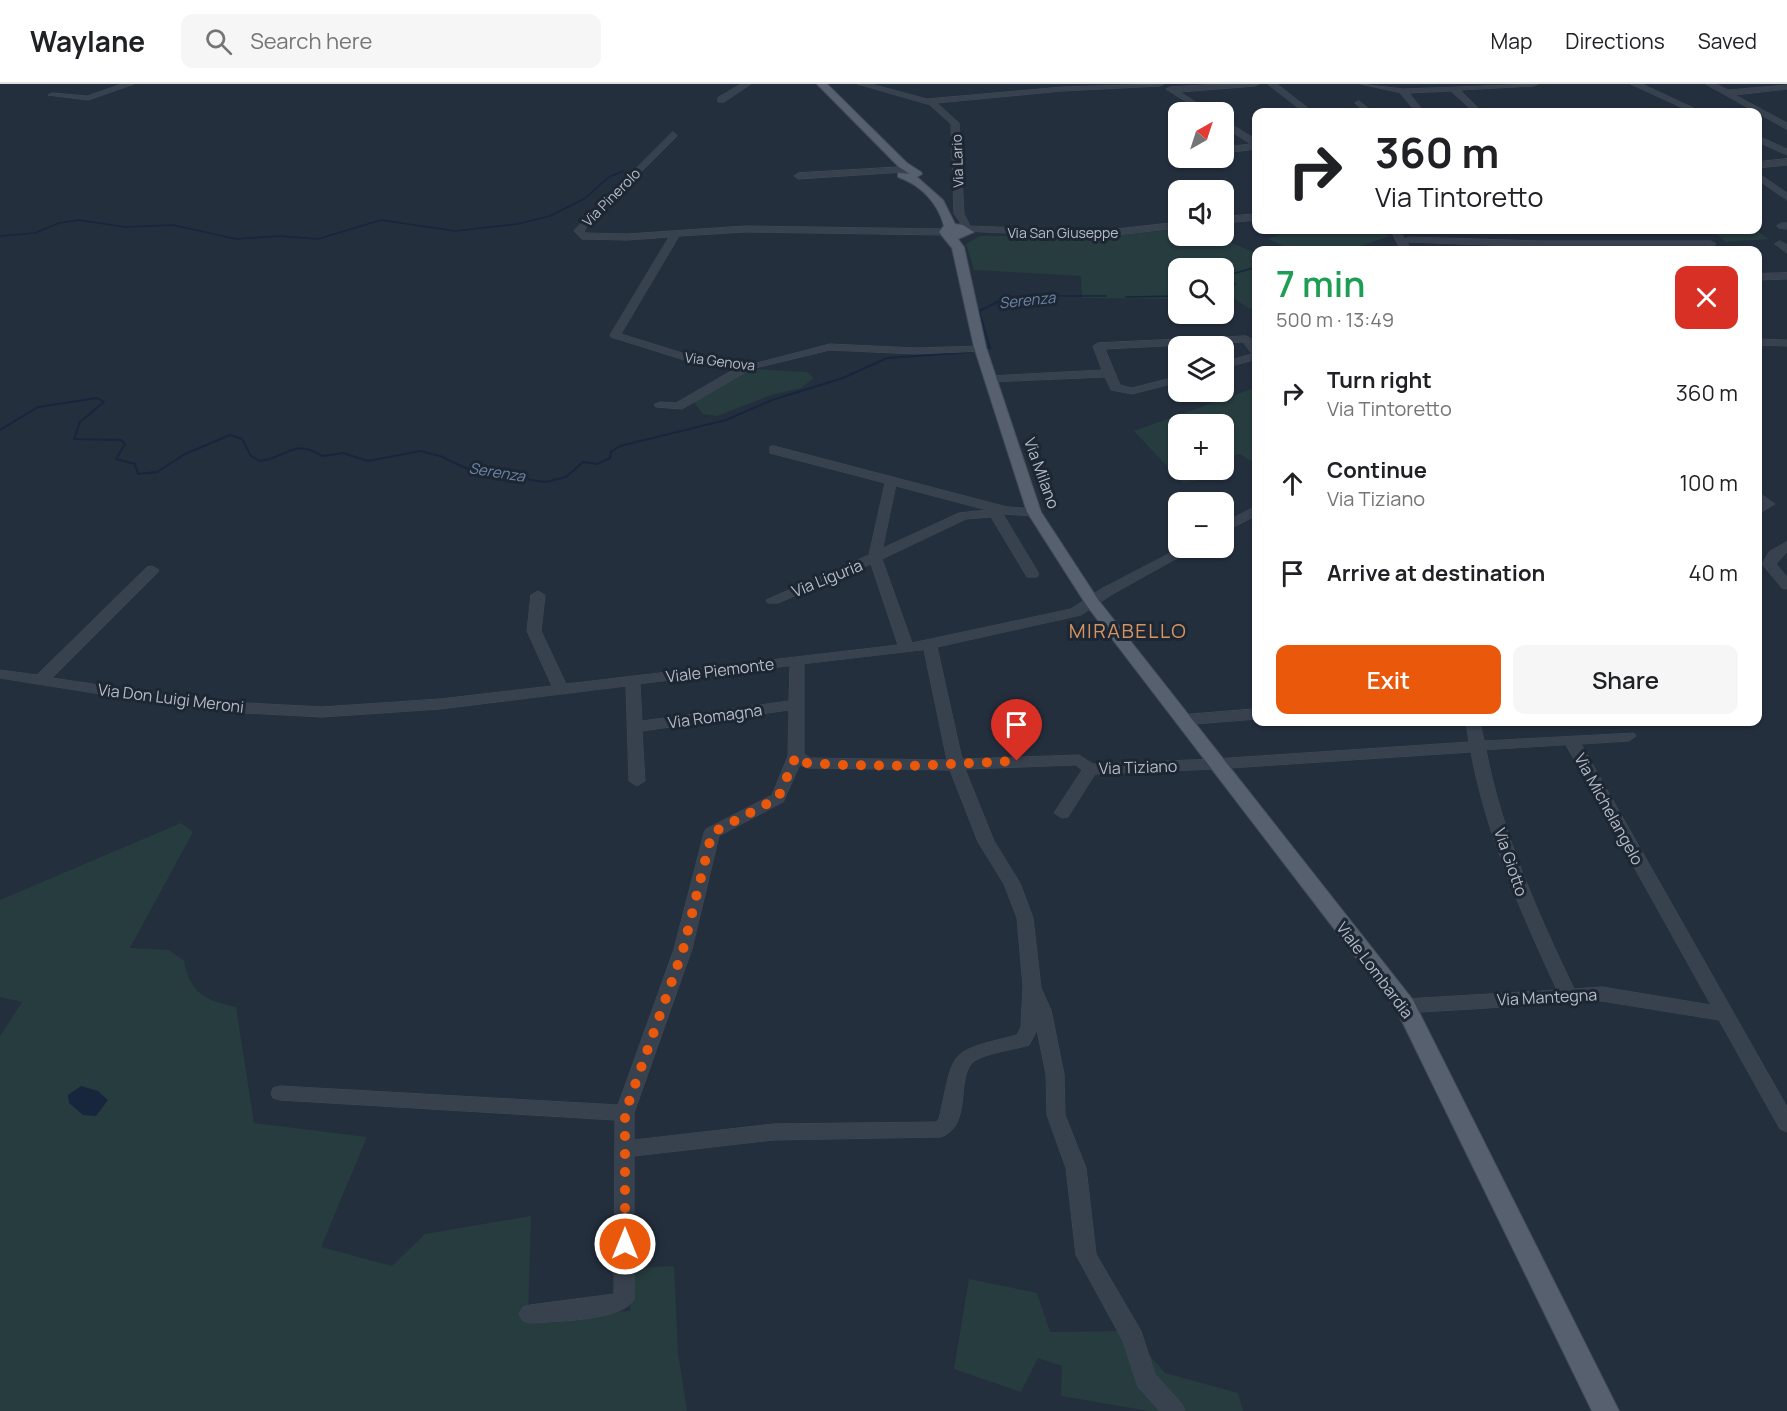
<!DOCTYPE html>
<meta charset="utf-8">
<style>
body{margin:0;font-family:Manrope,sans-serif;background:#f6f6f6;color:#202124;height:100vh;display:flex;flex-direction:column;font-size:22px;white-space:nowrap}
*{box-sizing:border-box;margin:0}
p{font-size:20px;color:#757577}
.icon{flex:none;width:33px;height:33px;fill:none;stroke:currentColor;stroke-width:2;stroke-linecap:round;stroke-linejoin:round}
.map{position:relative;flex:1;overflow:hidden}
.sheet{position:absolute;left:1252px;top:162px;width:510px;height:480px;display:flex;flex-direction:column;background:#fff;border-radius:12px;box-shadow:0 2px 4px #0004}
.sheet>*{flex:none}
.guide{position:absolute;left:1252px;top:24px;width:510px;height:126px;border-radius:12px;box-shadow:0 2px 4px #0004;background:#fff;color:#202124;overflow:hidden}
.needle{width:39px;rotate:39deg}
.tools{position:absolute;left:1168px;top:18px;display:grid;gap:12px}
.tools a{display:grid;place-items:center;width:66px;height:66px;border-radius:12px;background:#fff;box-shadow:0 2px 4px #0004;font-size:30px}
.pin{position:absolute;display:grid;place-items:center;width:51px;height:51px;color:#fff;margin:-62px -26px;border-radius:50% 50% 50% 0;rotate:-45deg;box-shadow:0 0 6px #0007}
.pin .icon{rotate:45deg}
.me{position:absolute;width:66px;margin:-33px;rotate:0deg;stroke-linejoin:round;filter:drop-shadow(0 0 4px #0008)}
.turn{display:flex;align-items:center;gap:21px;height:126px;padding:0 24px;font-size:27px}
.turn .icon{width:78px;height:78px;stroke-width:2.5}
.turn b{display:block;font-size:42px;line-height:51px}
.round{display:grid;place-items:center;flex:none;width:63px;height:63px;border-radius:12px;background:#f6f6f6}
.overview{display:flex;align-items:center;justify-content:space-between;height:102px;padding:0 24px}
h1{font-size:36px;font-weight:600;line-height:45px;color:#1e9e55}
.primary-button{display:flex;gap:12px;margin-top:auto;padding:12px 24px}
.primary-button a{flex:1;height:69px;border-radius:12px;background:#ea580c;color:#fff;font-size:24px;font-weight:600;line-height:69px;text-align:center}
.primary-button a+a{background:#f6f6f6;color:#202124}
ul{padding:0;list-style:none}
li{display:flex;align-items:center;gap:18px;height:90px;padding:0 24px}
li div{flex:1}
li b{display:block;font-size:22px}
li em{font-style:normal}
header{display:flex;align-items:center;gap:36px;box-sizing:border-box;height:84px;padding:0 30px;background:#fff;border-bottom:2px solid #e0e0e0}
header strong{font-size:28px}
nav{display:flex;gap:33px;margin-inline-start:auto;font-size:21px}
.search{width:420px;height:54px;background:#f6f6f6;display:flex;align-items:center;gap:15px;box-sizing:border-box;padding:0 21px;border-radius:12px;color:#757577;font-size:22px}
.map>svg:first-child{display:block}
.green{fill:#263c3f}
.water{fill:#17263c}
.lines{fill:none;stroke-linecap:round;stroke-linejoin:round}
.stream-far1{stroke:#17263c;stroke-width:1.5}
.stream{stroke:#17263c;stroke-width:2}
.minor-casing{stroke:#414a57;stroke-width:1}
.major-casing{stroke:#414a57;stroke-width:2}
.minor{fill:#38414e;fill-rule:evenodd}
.major{fill:#56606e;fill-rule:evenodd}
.route{stroke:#ea580c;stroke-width:10;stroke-dasharray:0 18}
.labels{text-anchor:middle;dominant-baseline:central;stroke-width:6;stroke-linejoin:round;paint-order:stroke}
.far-street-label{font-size:14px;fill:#b4bcc9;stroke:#1d2633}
.far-water-label{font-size:15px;font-style:italic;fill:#6d86a8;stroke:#1d2633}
.street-label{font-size:16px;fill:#b4bcc9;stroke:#1d2633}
.quarter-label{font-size:20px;letter-spacing:1.5px;fill:#d59563;stroke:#1d2633}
</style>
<header>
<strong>Waylane</strong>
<div class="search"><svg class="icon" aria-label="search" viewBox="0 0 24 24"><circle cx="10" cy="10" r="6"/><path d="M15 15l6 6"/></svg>Search here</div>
<nav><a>Map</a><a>Directions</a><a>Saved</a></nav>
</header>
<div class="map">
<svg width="1787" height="1327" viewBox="0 0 1787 1327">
<rect width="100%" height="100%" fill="#242f3e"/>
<path class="green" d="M1179,145V152H1217L1257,170V223L1250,225L1235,215H1224V184H1179V215L1082,214L1081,192L974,186L966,160L980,152H1112Z
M1295,146H1375L1390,152L1349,166H1293L1268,155Z
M1711,146H1756L1769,155L1726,158Z
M753,285L807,288L814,294L801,304L771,311L717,332L703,330L692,316L742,287Z
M1257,303V381L1240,370L1224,375V340H1179V386H1222L1228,391L1183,399L1134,347Z
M181,739L193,748L130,864L169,866L184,877C191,910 205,916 236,923L254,1039L367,1053L321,1163L392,1182L425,1150L531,1132L528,1232L630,1227L632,1184L674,1182L678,1269L687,1327H0V952L22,918L0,913V816Z
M969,1195L1037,1209L1050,1248L1128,1247L1165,1289L1238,1309L1243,1327H1149L1061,1312L1062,1282L1038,1274L1021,1308L954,1285Z"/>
<path class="water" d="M81,1002L98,1007L108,1016L96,1032L83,1031L69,1019L68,1011Z"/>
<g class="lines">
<path class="stream-far1" d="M0,152L35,149L59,139L79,136L125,143L173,141L236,155L280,152L318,155L381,136L455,147L517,140L550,132L584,115L609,93L623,87
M1224,210L1235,200L1230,193L1232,190L1257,183
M1126,213L1179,212
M995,218L1039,212H1106"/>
<path class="stream" d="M983,265L990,264L979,227L1000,217
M0,346L38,323L97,314L104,318L80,338L74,355L121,356L125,360L116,375L135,380L138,390L157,388L185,370L230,351L242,355L251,372L260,377C288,374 293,353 322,372L343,369L368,377L420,367L440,372L468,385L512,387L531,396L546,398L566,393L583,378L597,380L610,374L611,368L620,362L726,336L772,316L843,294L887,274L971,268"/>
<g class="minor-casing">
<path id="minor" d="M122,0H134L88,16L48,11L52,9L87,12Z
M741,0H751L724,18H718V14Z
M858,0H871L927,15L1062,3L1164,0L1160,2L1062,7L937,19L959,39L964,130L970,142L1098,147L1179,138V144L1098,153L962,147L960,138L954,130L951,40L930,21Z
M1222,0H1259L1255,2L1180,8L1211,28H1202L1166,5L1170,3Z
M1268,0H1277L1313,28H1304Z
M1361,0L1403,5L1538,0L1534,2L1460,6L1482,28H1474L1451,7L1409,9L1424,28H1416L1400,9Z
M1631,0H1642L1702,28H1692Z
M1706,0H1716L1728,6L1787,1V5L1735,11L1787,39V45Z
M1359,17L1373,28H1365L1355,19Z
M1224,36L1257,56V65L1224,69V63L1251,60L1224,43Z
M673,48L677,51L676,53L589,140L584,147L585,149L627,150L745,142L945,145L950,148L945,151L745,148L679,152L621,250L695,273L757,279L830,260L915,264L981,262L986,265L985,267L915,270L830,266L751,285L682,325L656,323L654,321L660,318L676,319L738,283L694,279L611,253L610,251L669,153L627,156L582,155L574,147Z
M1758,52L1787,65V71L1758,58Z
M1787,75V81L1758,84V78Z
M902,83L906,86L905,88L798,95L794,92L798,89Z
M1758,89L1787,109V116L1758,96Z
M1257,130V136L1224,139V133Z
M1782,139H1787V145L1779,144L1777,142Z
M1391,146H1399L1405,155L1409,153L1542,157H1711L1716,160L1711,163H1542L1407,158L1411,166H1401Z
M1780,157L1787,161V169L1775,160Z
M1787,189V195L1758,196V190Z
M1246,252C1257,255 1257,266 1257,275L1224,284V278L1252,270L1243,258L1105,265L1120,301L1132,304L1179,292V298L1132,310L1111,306L1105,293L990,298L984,295L990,292L1102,286L1093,262L1098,259Z
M1758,255L1787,256V262L1758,261Z
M774,362L1007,423L1038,425L1040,428L1034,432L1003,430L1039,490L1037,493H1027L991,433L966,435L882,475L912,559L1071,525L1101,505L1180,464H1195L1111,511L1081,531L937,563L962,675L1079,671L1093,680L1215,675L1469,658L1466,638H1480L1484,657L1634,649L1636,652L1629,657L1581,660L1787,1023V1048L1780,1045L1719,936L1602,917L1405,929L1399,927L1396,922L1399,917L1405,915L1557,906C1522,830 1486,751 1471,668L1215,685L1095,690L1068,733L1062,734L1054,729L1082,686L1076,681L965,685L994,757L1020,799L1033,834L1041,904L1051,926L1064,990L1065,1031L1086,1084L1096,1170L1141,1247L1155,1290L1182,1320L1185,1327H1160L1138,1303L1123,1257L1076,1171L1066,1084L1047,1031L1046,990L1037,946L1029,961C1014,966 983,969 972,979C956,996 972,1042 941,1053L773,1056L634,1072V1215C624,1237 554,1237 530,1239L523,1237L519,1230L523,1223L530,1221L614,1210L615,1036L280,1016L273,1014L271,1009L273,1004L280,1002L618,1021L674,865L704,749L706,745L772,711L788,672L789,626L642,647L645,697L637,702L629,697L626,602L440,625L322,633L208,627L0,594V586L37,591L147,483L152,482L159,486L157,489L52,594L208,617L322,623L440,615L552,602L527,547L531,511L538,507L545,511L541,547L566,600L898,561L871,480L778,519H768L766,516L869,471L885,399L770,369V363ZM896,402L987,426L959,429L883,464ZM924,566L947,676L810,674L804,670V580ZM790,582L789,617L642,637L640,600ZM1566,661L1711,921L1602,903L1574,905C1538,829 1502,750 1486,666ZM800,681L807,684L950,686L978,758L1004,800L1017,834L1023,902L1021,943L1017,951C946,969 955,964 939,1035L936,1038L773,1040L634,1056V1029L692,865L719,752L783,718Z
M1758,408L1775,420L1758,430V421L1760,420L1758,418Z
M1257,422V431L1224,448V439Z
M1787,458V468L1776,480L1787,493V505L1782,504L1762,480L1769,468Z
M1257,625V635L1182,641L1175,636L1182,631Z"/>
</g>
<g class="major-casing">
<path id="major" d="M817,0H827L907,79L921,88L922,90L917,93L943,116L955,140L963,141L974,148L958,155L964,163L986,263L1041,428L1099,517L1413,916L1619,1327H1592L1397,927L1087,522L1027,428L974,263L952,164L939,148L944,142C938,119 921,101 898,93V89L910,90L899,83Z"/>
</g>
<use href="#minor" class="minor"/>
<use href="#major" class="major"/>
</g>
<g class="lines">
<path class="route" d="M625,1160V1029L683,866L712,749L778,714L796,672L807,679L844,681L910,682L1017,677"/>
</g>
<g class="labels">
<g class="far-street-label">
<text transform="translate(957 77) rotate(-92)">Via Lario</text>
<text transform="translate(611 113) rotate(-45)">Via Pinerolo</text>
<text x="1063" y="148">Via San Giuseppe</text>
<text transform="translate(720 277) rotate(7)">Via Genova</text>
</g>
<g class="far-water-label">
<text transform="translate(1027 216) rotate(-6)">Serenza</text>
<text transform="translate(497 388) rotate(9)">Serenza</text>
</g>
<g class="street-label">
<text transform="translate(1042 389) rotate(70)">Via Milano</text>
<text transform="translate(827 494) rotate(-22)">Via Liguria</text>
<text transform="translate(720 586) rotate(-7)">Viale Piemonte</text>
<text transform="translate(171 614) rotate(7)">Via Don Luigi Meroni</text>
<text transform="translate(715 632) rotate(-8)">Via Romagna</text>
<text transform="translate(1138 683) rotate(-2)">Via Tiziano</text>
<text transform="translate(1609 725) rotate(61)">Via Michelangelo</text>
<text transform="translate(1511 778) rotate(71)">Via Giotto</text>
<text transform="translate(1375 886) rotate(53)">Viale Lombardia</text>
<text transform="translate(1547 913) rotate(-3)">Via Mantegna</text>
</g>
<g class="quarter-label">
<text x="1128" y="546">MIRABELLO</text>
</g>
</g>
</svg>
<div class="tools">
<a><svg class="needle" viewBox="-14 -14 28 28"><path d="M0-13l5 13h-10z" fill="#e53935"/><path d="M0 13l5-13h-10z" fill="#757577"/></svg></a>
<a><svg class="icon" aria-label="sound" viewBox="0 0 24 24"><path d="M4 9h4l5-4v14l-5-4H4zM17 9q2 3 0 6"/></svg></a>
<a><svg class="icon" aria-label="search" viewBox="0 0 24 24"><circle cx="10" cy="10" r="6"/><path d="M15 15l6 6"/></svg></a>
<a><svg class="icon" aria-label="layers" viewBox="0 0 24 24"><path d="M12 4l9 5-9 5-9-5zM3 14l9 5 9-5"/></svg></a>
<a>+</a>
<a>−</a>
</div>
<div class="pin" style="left:1017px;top:677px;background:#d93025"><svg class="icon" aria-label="arrive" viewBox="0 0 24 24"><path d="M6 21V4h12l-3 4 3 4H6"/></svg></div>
<svg class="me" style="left:625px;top:1160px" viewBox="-20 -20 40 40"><circle r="17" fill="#ea580c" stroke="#fff" stroke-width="3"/><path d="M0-11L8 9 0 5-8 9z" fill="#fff"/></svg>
<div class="guide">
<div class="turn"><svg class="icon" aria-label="right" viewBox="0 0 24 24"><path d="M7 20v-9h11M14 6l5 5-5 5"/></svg><div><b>360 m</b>Via Tintoretto</div></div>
</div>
<section class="sheet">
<div class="overview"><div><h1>7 min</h1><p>500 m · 13:49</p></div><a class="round" style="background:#d93025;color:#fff"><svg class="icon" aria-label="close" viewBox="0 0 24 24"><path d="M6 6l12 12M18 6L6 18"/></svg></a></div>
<ul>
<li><svg class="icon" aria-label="right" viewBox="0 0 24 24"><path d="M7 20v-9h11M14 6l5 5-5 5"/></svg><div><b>Turn right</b><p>Via Tintoretto</p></div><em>360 m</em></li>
<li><svg class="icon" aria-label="ahead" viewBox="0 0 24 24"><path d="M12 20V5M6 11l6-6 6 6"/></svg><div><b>Continue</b><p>Via Tiziano</p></div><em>100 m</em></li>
<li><svg class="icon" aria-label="arrive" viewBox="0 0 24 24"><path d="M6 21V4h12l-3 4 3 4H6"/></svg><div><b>Arrive at destination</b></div><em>40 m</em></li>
</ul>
<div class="primary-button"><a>Exit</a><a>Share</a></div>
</section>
</div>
